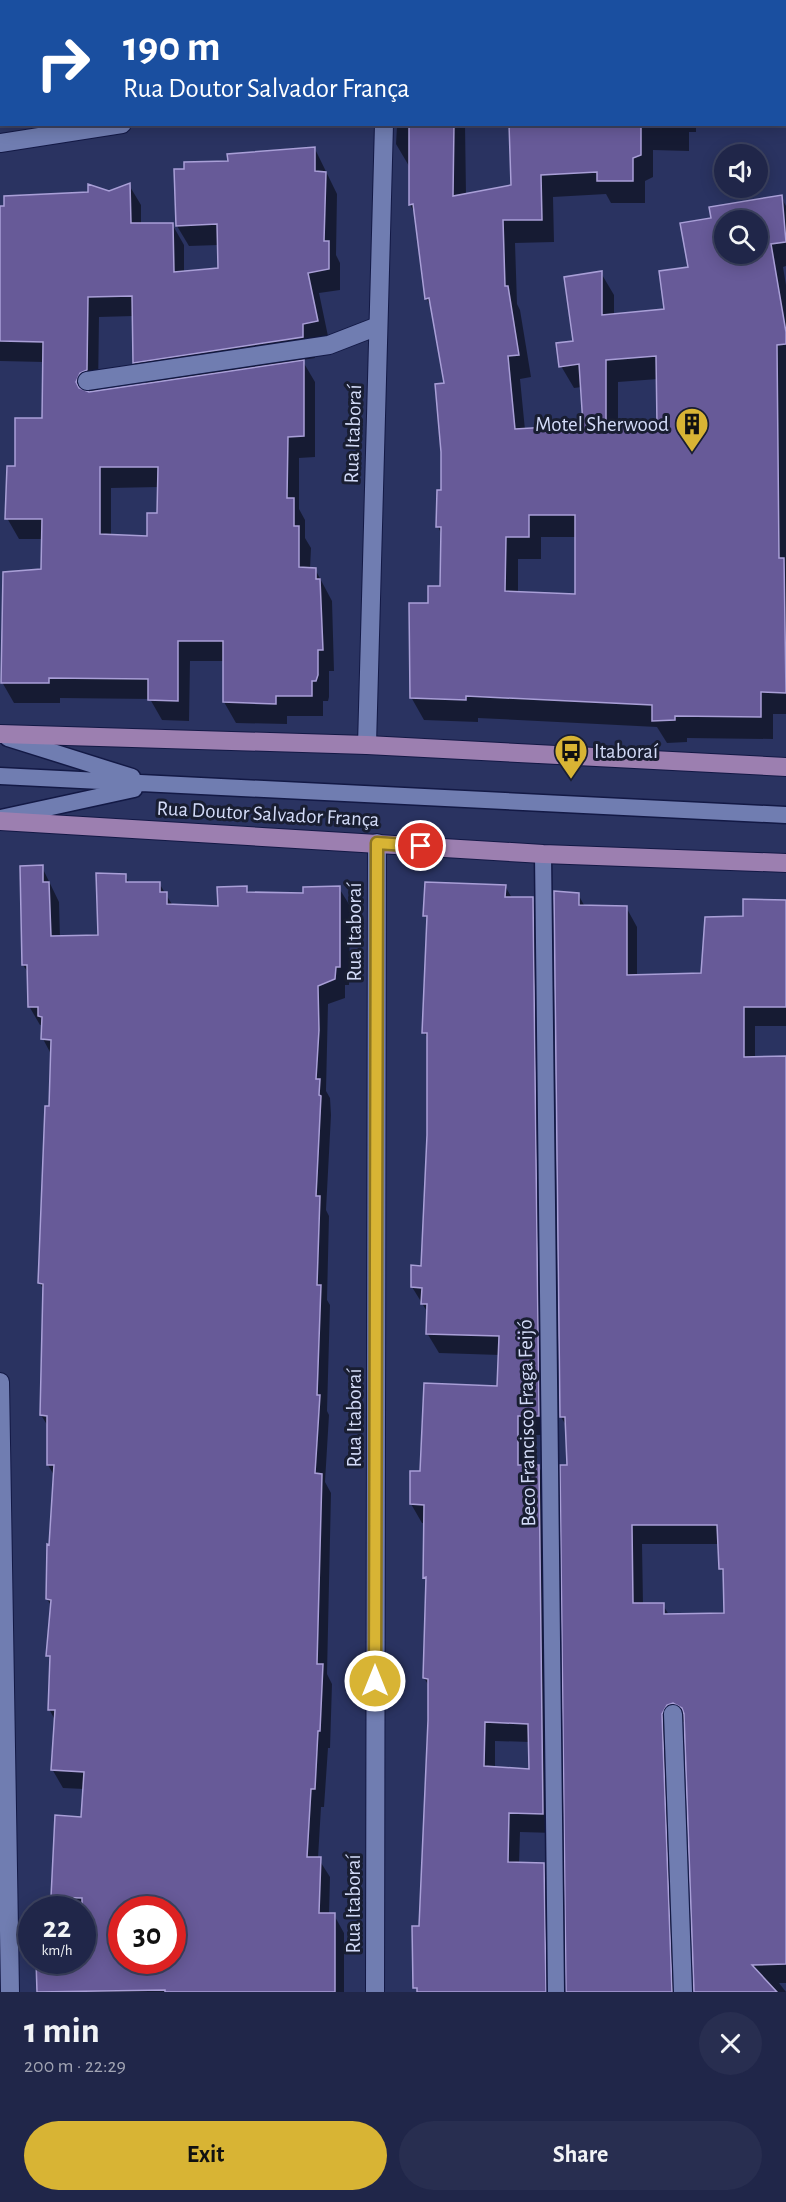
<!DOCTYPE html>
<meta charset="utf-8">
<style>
body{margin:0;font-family:"Alegreya Sans",sans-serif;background:#282e50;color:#f1f3f6;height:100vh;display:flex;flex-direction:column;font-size:22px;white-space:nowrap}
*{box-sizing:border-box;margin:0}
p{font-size:20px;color:#a2a5b4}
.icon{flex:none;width:33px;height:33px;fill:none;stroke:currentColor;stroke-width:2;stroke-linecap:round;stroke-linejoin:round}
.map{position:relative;height:1992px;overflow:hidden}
.drawer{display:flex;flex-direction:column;background:#202649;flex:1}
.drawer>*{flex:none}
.hud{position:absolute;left:0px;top:0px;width:786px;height:126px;box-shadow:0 3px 15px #0003,0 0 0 2px #3d4361;background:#1a4fa0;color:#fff;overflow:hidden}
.fabs{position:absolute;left:714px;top:144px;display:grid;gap:12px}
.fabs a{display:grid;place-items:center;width:54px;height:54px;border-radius:50%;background:#202649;box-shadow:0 3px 15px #0003,0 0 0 2px #3d4361;font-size:30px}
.speed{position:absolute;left:18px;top:1896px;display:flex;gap:12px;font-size:30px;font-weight:700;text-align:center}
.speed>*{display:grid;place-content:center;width:78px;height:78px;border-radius:50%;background:#202649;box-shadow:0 3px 15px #0003,0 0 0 2px #3d4361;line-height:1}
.speed small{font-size:15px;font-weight:400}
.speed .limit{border:9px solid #d22;background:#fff;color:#111}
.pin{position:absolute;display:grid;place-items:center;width:51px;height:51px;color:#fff;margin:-26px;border:3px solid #fff;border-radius:50%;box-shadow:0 2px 6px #0007}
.me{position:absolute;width:66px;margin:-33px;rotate:0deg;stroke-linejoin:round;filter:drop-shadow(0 0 4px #0008)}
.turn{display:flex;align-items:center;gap:21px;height:126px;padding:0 24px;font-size:27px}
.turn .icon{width:78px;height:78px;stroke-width:2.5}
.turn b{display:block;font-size:42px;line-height:51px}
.round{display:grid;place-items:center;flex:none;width:63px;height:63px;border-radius:32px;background:#282e50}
.summary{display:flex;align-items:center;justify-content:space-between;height:102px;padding:0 24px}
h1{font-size:36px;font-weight:700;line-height:45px}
.primary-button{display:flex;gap:12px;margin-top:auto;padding:12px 24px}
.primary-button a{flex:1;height:69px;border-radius:36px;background:#d8b434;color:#111;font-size:24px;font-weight:700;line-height:69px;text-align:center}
.primary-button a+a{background:#282e50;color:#f1f3f6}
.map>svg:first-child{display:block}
.shadow{fill:#0007;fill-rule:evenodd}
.building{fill:#675a98;stroke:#a99fd7;stroke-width:1.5;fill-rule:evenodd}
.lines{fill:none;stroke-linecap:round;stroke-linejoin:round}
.lane-casing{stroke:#131945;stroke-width:19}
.street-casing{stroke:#131945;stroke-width:20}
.primary-casing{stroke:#131945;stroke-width:20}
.lane{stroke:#707db1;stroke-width:16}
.street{stroke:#707db1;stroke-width:18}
.primary{stroke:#9c7fb0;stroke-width:18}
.route-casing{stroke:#8c7522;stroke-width:15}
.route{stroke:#d8b434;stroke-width:10}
.labels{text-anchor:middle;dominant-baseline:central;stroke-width:6;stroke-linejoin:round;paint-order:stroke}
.poi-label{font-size:21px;fill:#d3dbf8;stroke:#191e32;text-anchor:end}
.street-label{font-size:21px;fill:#d3dbf8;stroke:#191e32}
</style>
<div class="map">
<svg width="786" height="1992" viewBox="0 0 786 1992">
<rect width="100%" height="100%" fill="#2a3361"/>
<path class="shadow" d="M0,0H197V2H2L0,124Z
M238,0H325V2H238Z
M407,0H556L407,2Z
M465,124L466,195L512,186L511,124H696V132H689V151L653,150V177L645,181V203H611L606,194L553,197L554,242L515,243L517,304L520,310L531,377L520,379L525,430L584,427L582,387L574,388L561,366L575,342L601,273L614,295V315L666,310L712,219L781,197L786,206V266L783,267L786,285V714H773V739L687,738V742L667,743L657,727L478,718V722L424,720L411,697L430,604L441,587L442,535L438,527L443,492L445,384L433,309L426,298L416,215L410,205L409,166L396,144L397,126ZM724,220H758V254H724ZM658,379V427H618V382ZM541,537H577L576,596L518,593V559H541Z
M315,149L337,194L336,255L340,263V290L319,293L329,341L314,344L315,358L302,360L315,382V457L299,458V509L305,520V538L311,548L310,569H315L332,601L334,671H329V697L328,701H323V716H287V724L236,723L224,702L225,661H190L189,721L162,720L150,699L60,698V703H14L2,682L42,570L43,539H19L7,518L17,467L43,420L44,362L0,361V208L109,193L129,185L141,205V225L172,224L184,245V272L219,269V245L189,246L177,226L186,170ZM134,316V362L147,385L98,392L99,317ZM159,487L158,514L148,538L111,536V488Z
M42,867L59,902L60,938L100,937L125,875L130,884L159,883L173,906L219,907L246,887L250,894L304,895L339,888L350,906L349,985H345V998L328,1004L326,1091L330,1098L331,1115L326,1210L329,1216L327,1300L330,1305L327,1411L329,1415L325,1482L331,1493L327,1674L332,1684L330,1748H328L324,1807H321L318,1858L330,1877L329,1915H334L344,1933V1992H38V1960H82V1910H53L56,1817L83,1818L84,1789L63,1788L52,1769L55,1720L49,1709L51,1661L48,1655L52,1607L47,1599L55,1477L48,1465L49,1428L41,1415L44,1291L40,1283L52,1056L43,1039V1025H40L29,1006V974L23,965ZM122,1910H172V1960H122Z
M505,886L512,898L532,899L543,918L549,1435H529V1466L539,1467L550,1486L554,1833L520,1832L519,1864H543L554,1884L556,1992H417L413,1928L420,1927L429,1686L424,1678L427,1582L424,1577L425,1523H422L411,1504L422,1473L498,1388L500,1355L439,1353L427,1333L428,1313L412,1287L422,1267L428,1135L429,1041L424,1032L428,921L425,916ZM495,1741L530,1742L531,1770L495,1768Z
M578,894L585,907H626L637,927V976L703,974L744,917L786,901V1026H755V1058H786V1983H779L786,1992H696L686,1721L677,1724L681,1992H568L569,1467L567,1427L561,1417ZM642,1544H719L721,1569L725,1576L726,1614L669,1615L663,1605H643Z"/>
<path class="building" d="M409,124H454L453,196L511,185L509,124H641V155L633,158V181H597V172L541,175L542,220H503L505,286H508L519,355L508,356L515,429L583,425L579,364L559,367L556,343L573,341L564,277L602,271V315L664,309L659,271L688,267L680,223L711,218L709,207L782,195L786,242L771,244L786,332V344L777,345L779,558H784L786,693L761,692V717L675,716V720L652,721V705L466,696V700L410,698L409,603H428V586H440L441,527H436L437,490H441V452L435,384L444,383L429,298L425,299L413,204L409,205ZM724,220H758V254H724ZM656,356L657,425L606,426V360ZM529,515H575V594L505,591L506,537H529Z
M315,147V171L326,172L324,241H329V269L308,273L318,321L303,324V337L133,363L132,296L88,297L87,370L80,373L76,382L79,388L89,392L304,360V436L288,437L287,498H294V526H299V567L316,568V579H320L323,650H318V675L316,681H312V696H276V704L223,702V641H178V701L148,700V679L49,678V683H1L3,572L41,569L42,519H5L7,466H15V418H42L43,342L0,341V206H4V196L88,192V184L109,191L130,183L131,223H173L174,272L218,268L217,224L176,226L174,169H184V162L228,161L227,154ZM100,467H158L157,513H147V536L100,534Z
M43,865V882H49L51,936L98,935L96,873L126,874V882H160V892H167V904L218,906L217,887L247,886V892L303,893V887L340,886V967H336L335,979L318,986L319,1030L316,1079H320L319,1095L321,1096L316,1196H320L317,1285H321L317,1395H320L315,1473L322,1474L317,1664H323L320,1731H318L315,1789H311L307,1857H321L319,1913H335V1992H165V1990L37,1992L36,1960H82V1898L51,1897L55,1815L81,1817L84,1772L51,1770L55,1710H48L50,1656H46L51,1600L46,1599L47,1544L49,1545L54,1465H47V1416L40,1415L43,1284L38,1283L45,1106H49L51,1040L41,1039L42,1017L38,1016V1007H28L27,965H22L20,866ZM122,1910H172V1960H122Z
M425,882L506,885L505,897H533L539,1416H518V1465H539L543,1814L509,1813L508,1862L544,1863L546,1992H417V1988H413L412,1926H419L428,1720V1679L423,1678L426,1577L423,1578L424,1505L410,1504V1471H420L424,1383L497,1386L499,1336L426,1334L427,1304H421L422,1288L411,1287V1265L421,1266L427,1135V1033H422L427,916H423ZM485,1722L528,1724L529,1769L484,1766Z
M554,891L579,893V905L627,906V975L701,973L705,917L743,916V899L786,900V1007H744V1057L786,1056V1964L752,1965L777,1992H694L684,1714L682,1708L673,1703L667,1705L662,1714L672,1992H566L560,1465H567L565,1417H560ZM632,1525H717L719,1569H723L724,1613L664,1614V1603H633Z"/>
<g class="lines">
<g class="lane-casing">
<path id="lane" d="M8,738L132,777
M0,776L786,815
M1,818L134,789
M543,854L556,1992"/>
</g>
<g class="street-casing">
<path id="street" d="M383,0V2
M784,2H786
M0,143L122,124
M87,381L329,345L378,326
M367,745L384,124
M0,1382L10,1992
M673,1714L683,1992
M375,1992L377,843"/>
</g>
<g class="primary-casing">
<path id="primary" d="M0,734L367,745L786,767
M0,821L543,854L786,863"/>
</g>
<use href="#lane" class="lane"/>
<use href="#street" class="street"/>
<use href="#primary" class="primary"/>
</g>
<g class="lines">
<g class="route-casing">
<path id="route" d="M375,1681L377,843L421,846"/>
</g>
<use href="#route" class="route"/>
</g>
<defs>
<g id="building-pin" transform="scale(1.725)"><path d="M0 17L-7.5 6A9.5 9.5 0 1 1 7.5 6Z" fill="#d8b434" stroke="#191e32"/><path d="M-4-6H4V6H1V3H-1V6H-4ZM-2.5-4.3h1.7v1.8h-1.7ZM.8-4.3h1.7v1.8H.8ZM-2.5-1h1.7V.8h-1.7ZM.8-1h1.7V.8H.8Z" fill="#111"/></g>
<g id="bus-pin" transform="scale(1.725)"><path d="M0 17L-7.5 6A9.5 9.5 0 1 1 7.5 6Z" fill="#d8b434" stroke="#191e32"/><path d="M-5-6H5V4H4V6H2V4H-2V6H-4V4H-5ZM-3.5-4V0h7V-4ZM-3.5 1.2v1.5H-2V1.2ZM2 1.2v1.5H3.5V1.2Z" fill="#111"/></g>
</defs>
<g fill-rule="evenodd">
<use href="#building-pin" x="692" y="424"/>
<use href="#bus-pin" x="571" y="751"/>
</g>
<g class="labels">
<g class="poi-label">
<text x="669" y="424">Motel Sherwood</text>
<text x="594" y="751" text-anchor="start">Itaboraí</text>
</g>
<g class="street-label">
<text transform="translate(353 434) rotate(-88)">Rua Itaboraí</text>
<text transform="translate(268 814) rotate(3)">Rua Doutor Salvador França</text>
<text transform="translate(354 932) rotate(-90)">Rua Itaboraí</text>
<text transform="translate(354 1418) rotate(-90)">Rua Itaboraí</text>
<text transform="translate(527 1423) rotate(-91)">Beco Francisco Fraga Feijó</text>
<text transform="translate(353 1904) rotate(-90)">Rua Itaboraí</text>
</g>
</g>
</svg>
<div class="fabs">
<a><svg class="icon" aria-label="sound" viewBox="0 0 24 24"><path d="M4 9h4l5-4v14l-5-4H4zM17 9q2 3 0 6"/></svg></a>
<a><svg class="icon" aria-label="search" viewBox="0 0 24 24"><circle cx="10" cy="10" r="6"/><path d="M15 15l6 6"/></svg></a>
</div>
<div class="speed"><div>22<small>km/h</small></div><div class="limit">30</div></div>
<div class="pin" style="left:421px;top:846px;background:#d93025"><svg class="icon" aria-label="arrive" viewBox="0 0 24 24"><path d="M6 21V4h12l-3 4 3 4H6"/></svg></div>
<svg class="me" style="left:375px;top:1681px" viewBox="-20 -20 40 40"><circle r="17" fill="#d8b434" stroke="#fff" stroke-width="3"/><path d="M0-11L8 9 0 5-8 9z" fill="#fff"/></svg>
<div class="hud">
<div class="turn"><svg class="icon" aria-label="right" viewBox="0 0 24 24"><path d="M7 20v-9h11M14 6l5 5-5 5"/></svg><div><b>190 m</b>Rua Doutor Salvador França</div></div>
</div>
</div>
<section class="drawer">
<div class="summary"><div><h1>1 min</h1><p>200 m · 22:29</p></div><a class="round"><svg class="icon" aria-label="close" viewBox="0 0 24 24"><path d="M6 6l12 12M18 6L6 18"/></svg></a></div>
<div class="primary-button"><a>Exit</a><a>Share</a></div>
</section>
